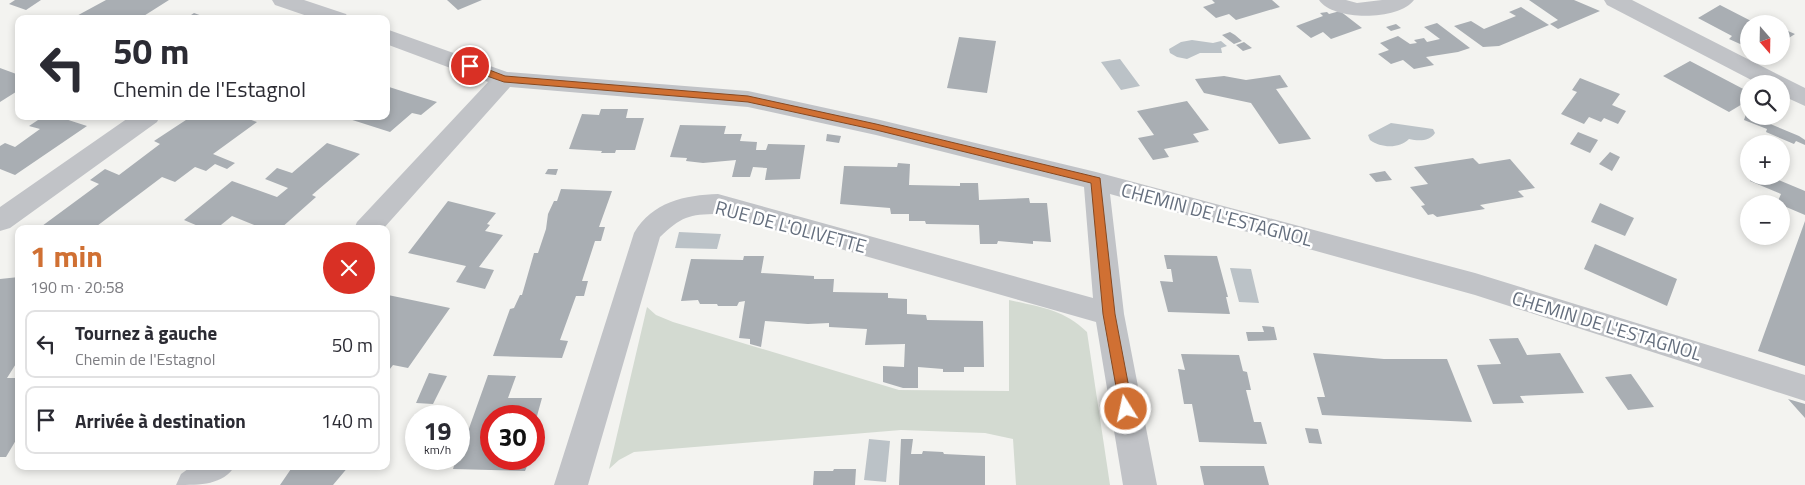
<!DOCTYPE html>
<html lang="fr">
<meta charset="utf-8">
<style>
body{margin:0;font-family:"Titillium Web",sans-serif;background:#f7f7f7;color:#2b2b33;height:100vh;display:flex;flex-direction:column;font-size:19px;white-space:nowrap}
*{box-sizing:border-box;margin:0}
p{font-size:16px;color:#7c7c81}
.icon{flex:none;width:28px;height:28px;fill:none;stroke:currentColor;stroke-width:2;stroke-linecap:round;stroke-linejoin:round}
.map{position:relative;flex:1;overflow:hidden}
.panel{position:absolute;left:15px;top:225px;width:375px;height:245px;display:flex;flex-direction:column;background:#fff;border-radius:10px;box-shadow:0 2px 8px #0003}
.panel>*{flex:none}
.banner{position:absolute;left:15px;top:15px;width:375px;height:105px;border-radius:10px;box-shadow:0 2px 8px #0003;background:#fff;color:#2b2b33;overflow:hidden}
.needle{width:32px;rotate:160deg}
.tools{position:absolute;left:1740px;top:15px;display:grid;gap:10px}
.tools a{display:grid;place-items:center;width:50px;height:50px;border-radius:50%;background:#fff;box-shadow:0 2px 8px #0003;font-size:25px}
.speed{position:absolute;left:405px;top:405px;display:flex;gap:10px;font-size:25px;font-weight:700;text-align:center}
.speed>*{display:grid;place-content:center;width:65px;height:65px;border-radius:50%;background:#fff;box-shadow:0 2px 8px #0003;line-height:1}
.speed small{font-size:12px;font-weight:400}
.speed .limit{border:8px solid #d22;background:#fff;color:#111}
.pin{position:absolute;display:grid;place-items:center;width:42px;height:42px;color:#fff;margin:-21px;border:2px solid #fff;border-radius:50%;box-shadow:0 1px 5px #0007}
.me{position:absolute;width:55px;margin:-28px;rotate:350deg;stroke-linejoin:round;filter:drop-shadow(0 0 4px #0008)}
.turn{display:flex;align-items:center;gap:18px;height:105px;padding:0 15px;font-size:22px}
.turn .icon{width:65px;height:65px;stroke-width:2.5}
.turn b{display:block;font-size:35px;line-height:42px}
.round{display:grid;place-items:center;flex:none;width:52px;height:52px;border-radius:26px;background:#f7f7f7}
.overview{display:flex;align-items:center;justify-content:space-between;height:85px;padding:0 15px}
h1{font-size:30px;font-weight:700;line-height:38px;color:#d07033}
ul{padding:0;list-style:none}
li{display:flex;align-items:center;gap:15px;height:68px;margin:0 10px 8px;padding:0 5px;border:2px solid #e1e1e2;border-radius:10px}
li div{flex:1}
li b{display:block;font-size:19px}
li em{font-style:normal}
.map>svg:first-child{display:block}
.green{fill:#d3dad1}
.water{fill:#bbc2c7}
.building{fill:#a9aeb3}
.lines{fill:none;stroke-linecap:round;stroke-linejoin:round}
.street{fill:#c1c3c7;fill-rule:evenodd}
.route{fill:#d07033;stroke:#874921}
.labels{text-anchor:middle;dominant-baseline:central;stroke-width:5;stroke-linejoin:round;paint-order:stroke}
.street-label{font-size:19px;fill:#656f7e;stroke:#fff}
</style>
<div class="map">
<svg width="1805" height="485" viewBox="0 0 1805 485">
<rect width="100%" height="100%" fill="#f3f3f0"/>
<path class="green" d="M1009,300C1040,307 1063,309 1087,332L1110,485H1016L1013,439L985,433L901,430L634,452L619,460L609,469L647,307L656,315L673,322L899,390L1009,391Z"/>
<path class="water" d="M1192,40L1213,43L1221,41L1227,46L1221,48L1222,53H1200L1187,59L1177,57L1170,53L1169,49L1181,42Z
M1120,59L1140,86L1121,90L1101,62Z
M1391,123L1433,129L1435,133C1429,142 1418,141 1409,139C1399,149 1381,148 1370,140L1368,135Z
M679,232L721,234L717,249L675,248Z
M1230,268L1251,269L1259,303L1239,302Z
M869,439L890,441L886,482L864,480Z"/>
<path class="building" d="M15,0H41L26,10L9,4Z
M106,0H169L139,19H71Z
M447,0H482L458,10Z
M1212,0H1272L1280,7L1236,20L1229,14L1216,18L1203,7L1215,3Z
M1529,0H1574L1600,11L1558,29L1550,24L1558,20Z
M1720,5L1755,23L1762,18L1773,24H1749V48L1729,39L1732,36L1698,18Z
M1521,7L1549,25L1499,46L1483,47L1454,26L1471,21L1484,29L1516,16L1509,12Z
M1340,11L1362,28L1331,39L1323,32L1311,38L1296,26L1323,16L1320,13L1327,12L1329,14Z
M194,13L205,17L185,19Z
M1437,23L1470,48L1458,52L1426,57L1434,65L1414,69L1403,60L1391,64L1378,54L1389,50L1380,43L1398,36L1410,44L1417,43L1414,40L1424,38L1427,42L1440,39L1424,27Z
M1396,24L1401,28L1391,31L1386,27Z
M1781,28L1795,34L1781,43Z
M1230,32L1235,35L1242,41L1234,44L1222,35Z
M959,37L996,41L987,93L947,88Z
M1244,42L1252,48L1243,51L1236,45Z
M1690,61L1749,92V100L1729,112L1663,76Z
M0,68L19,75V90L0,102Z
M1280,75L1288,87L1276,89L1311,139L1279,144L1251,103L1204,93L1195,79L1224,76L1246,80Z
M1580,78L1620,94L1612,105L1626,111L1618,124L1604,118L1601,122L1589,117L1584,124L1561,114L1577,92L1572,90Z
M386,86L411,94L437,102L421,115L412,113L390,132L343,117L386,116Z
M1187,101L1209,130L1193,134L1199,142L1164,149L1169,157L1153,160L1138,138L1154,135L1137,111Z
M601,109H628L626,118H644L635,150H616L615,153H601L602,151L569,149L582,114L599,115Z
M1746,114L1799,136L1805,140V145L1796,141L1794,144L1766,132L1767,129L1744,120Z
M44,116H56L87,126L15,175L0,169V146L5,143L15,147L40,129L29,126Z
M192,116H241L257,122L213,154L235,163L227,169L215,164L206,171L195,167L175,182L162,177L93,229H50L42,226L99,184L90,180L105,169L119,175L160,144L154,141Z
M680,125L726,126L724,134H742L740,141L757,142L756,150H766L768,144L805,145L800,179L765,180L767,168L753,167L750,177H732L736,160L703,163L686,161L687,158L670,157Z
M1578,132L1598,140L1590,153L1570,144Z
M827,134L841,136L839,143L826,141Z
M327,143L360,154L312,195L316,197L280,229H264L232,216L216,229H205L184,220L232,181L277,197L288,188L265,179L277,168L292,173Z
M1610,152L1620,157L1612,171L1599,164Z
M1473,158L1479,164L1510,159L1535,188L1518,191L1524,197L1480,205L1485,209L1437,217L1433,214L1428,215L1421,206L1425,205L1410,187L1428,184L1414,167Z
M898,163L910,164L909,185L960,186V183H978L979,200L1029,198L1030,203H1047L1051,242L1033,241V244L998,241L997,244H980L979,225L926,224L925,221H909V214H891L890,208L840,204L844,166L897,167Z
M548,169H558L556,175L545,174Z
M1385,171L1392,180L1376,182L1369,174Z
M1753,176H1769L1805,191V215L1777,203L1781,194L1750,181Z
M561,189L612,191L599,227H605L601,241H595L582,281H588L584,296H576L560,340L568,341L562,358L493,356L510,309L514,308L520,295H522L534,253H538L546,229L548,214L554,201H557Z
M448,201L496,213L487,224L490,225L485,231L503,235L479,267L494,270L485,289L456,282L466,266L408,253Z
M1600,203L1634,218L1625,236L1591,222Z
M1805,221V366L1758,351Z
M1595,244L1677,279L1667,306L1584,269Z
M1164,255L1217,256L1228,297H1226L1230,314L1168,312L1160,281L1173,282L1171,269H1167Z
M744,256H764L761,273L814,276V279H834L833,292L888,293V298L907,299V314L926,315L927,320L983,321L984,367H964V372H943V369L918,367V388H903L883,382V366L904,367L905,344L865,345L867,329L829,327V323L808,324L765,321L761,347L750,344V339L739,338L745,301L739,302L737,306H718L717,304H700L698,300L681,301L691,259L743,260Z
M19,277V359L7,378H19V435L6,457H0V279Z
M388,295L450,308L408,368L393,365L386,374V298Z
M1262,326L1274,327L1277,340L1248,341L1246,332H1264Z
M1518,338L1527,355L1560,353L1584,393L1520,396L1524,403L1493,404L1477,365L1501,364L1489,339Z
M1313,353L1384,359H1447L1472,422L1322,415L1317,397H1325Z
M1181,354L1239,355L1243,371L1247,372L1251,390H1246L1254,422H1261L1267,444L1199,442L1192,404H1184L1178,369L1185,370Z
M429,373L447,376L433,404L416,403Z
M1631,374L1654,407L1628,410L1605,377Z
M488,375L516,376L508,398H542L537,416L534,418V416H491V459H530L525,471L453,469L456,459H459V449L462,448Z
M1788,399L1805,404V418Z
M1305,428L1318,429L1322,444L1309,443Z
M901,439H913L911,454H922L923,451L943,452L944,454L985,456V485H899Z
M293,466H349L333,485H280Z
M1200,466H1264L1269,485H1204Z
M834,469H856L855,485H813L814,471H833Z"/>
<g class="lines">
<path class="street" d="M272,0H304L346,14L349,19H316L275,5Z
M1319,0H1346L1357,3L1382,0H1414C1400,20 1334,22 1319,0Z
M1604,0H1632L1789,80L1805,88V106L1781,95V84H1759L1607,5Z
M386,29L507,72L748,91L876,119L1096,172L1475,273L1805,375V401L1475,295L1110,194L1124,314L1157,485H1123L1096,322L718,214C689,214 681,217 660,237L588,485H554L634,233C652,202 685,195 718,194L1093,298L1084,187L876,135L748,107L510,87L383,229H354L357,222L488,82L386,44Z
M131,116H160L157,122L10,228L0,231V207Z
M192,466H235C223,485 201,485 176,485L181,474Z"/>
</g>
<path class="route" d="M467,64H474L505,76L748,96L876,124L1100,178L1115,314L1133,409L1131,413H1122L1120,409L1103,314L1091,183L876,130L748,102L504,82L467,69Z"/>
<g class="labels">
<g class="street-label">
<text transform="translate(1217 214) rotate(15)">CHEMIN DE L'ESTAGNOL</text>
<text transform="translate(791 226) rotate(15)">RUE DE L'OLIVETTE</text>
<text transform="translate(1607 325) rotate(17)">CHEMIN DE L'ESTAGNOL</text>
</g>
</g>
</svg>
<div class="tools">
<a><svg class="needle" viewBox="-14 -14 28 28"><path d="M0-13l5 13h-10z" fill="#e53935"/><path d="M0 13l5-13h-10z" fill="#7c7c81"/></svg></a>
<a><svg class="icon" aria-label="search" viewBox="0 0 24 24"><circle cx="10" cy="10" r="6"/><path d="M15 15l6 6"/></svg></a>
<a>+</a>
<a>−</a>
</div>
<div class="speed"><div>19<small>km/h</small></div><div class="limit">30</div></div>
<div class="pin" style="left:470px;top:66px;background:#d93025"><svg class="icon" aria-label="arrive" viewBox="0 0 24 24"><path d="M6 21V4h12l-3 4 3 4H6"/></svg></div>
<svg class="me" style="left:1126px;top:409px" viewBox="-20 -20 40 40"><circle r="17" fill="#d07033" stroke="#fff" stroke-width="3"/><path d="M0-11L8 9 0 5-8 9z" fill="#fff"/></svg>
<div class="banner">
<div class="turn"><svg class="icon" aria-label="left" viewBox="0 0 24 24"><path d="M17 20v-9H6M10 6l-5 5 5 5"/></svg><div><b>50 m</b>Chemin de l'Estagnol</div></div>
</div>
<section class="panel">
<div class="overview"><div><h1>1 min</h1><p>190 m · 20:58</p></div><a class="round" style="background:#d93025;color:#fff"><svg class="icon" aria-label="close" viewBox="0 0 24 24"><path d="M6 6l12 12M18 6L6 18"/></svg></a></div>
<ul>
<li><svg class="icon" aria-label="left" viewBox="0 0 24 24"><path d="M17 20v-9H6M10 6l-5 5 5 5"/></svg><div><b>Tournez à gauche</b><p>Chemin de l'Estagnol</p></div><em>50 m</em></li>
<li><svg class="icon" aria-label="arrive" viewBox="0 0 24 24"><path d="M6 21V4h12l-3 4 3 4H6"/></svg><div><b>Arrivée à destination</b></div><em>140 m</em></li>
</ul>
</section>
</div>
